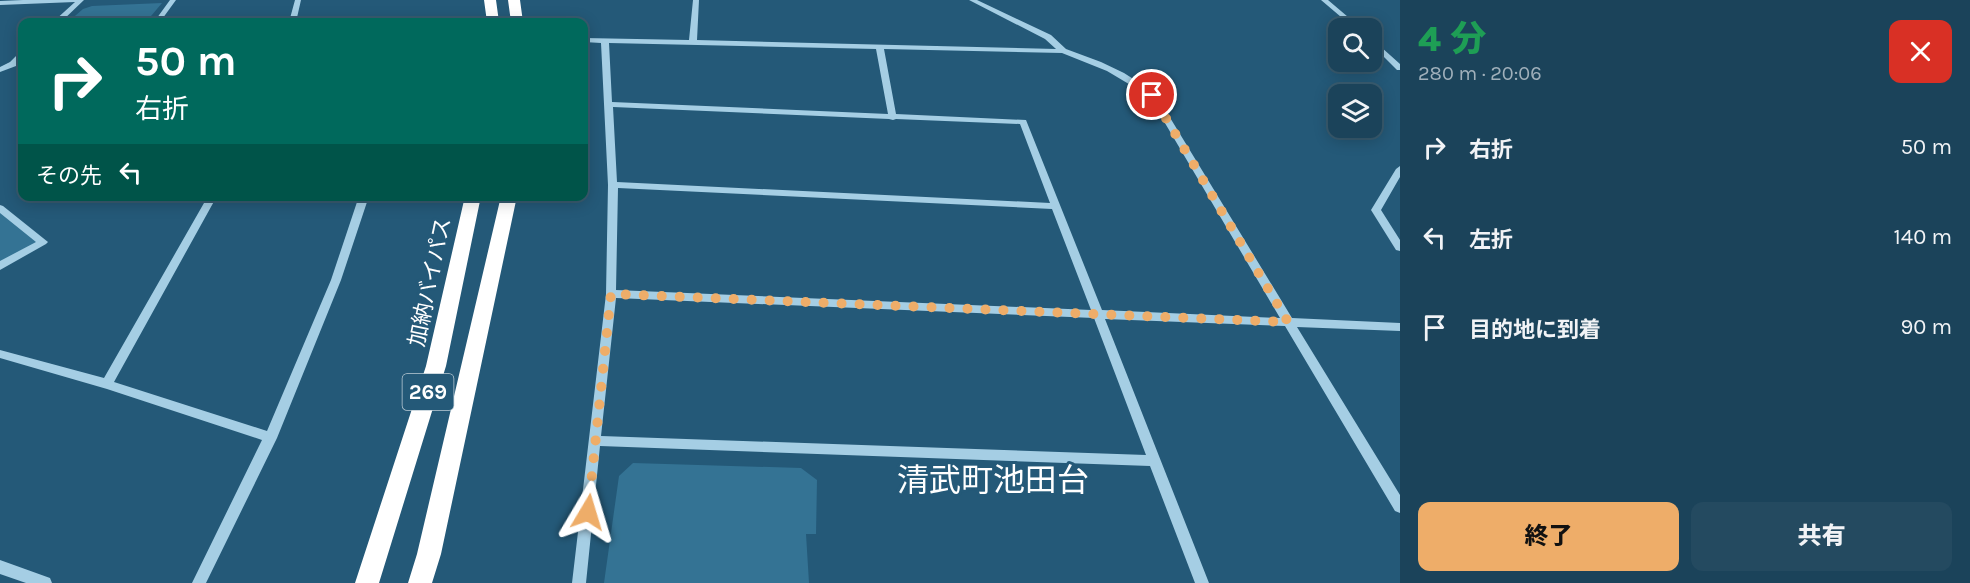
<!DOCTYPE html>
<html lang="ja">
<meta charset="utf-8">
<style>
body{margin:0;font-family:Karla,"Noto Sans JP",sans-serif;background:#244a60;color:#f1f3f6;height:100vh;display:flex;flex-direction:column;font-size:22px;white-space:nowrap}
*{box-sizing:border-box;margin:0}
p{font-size:20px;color:#a0b0bb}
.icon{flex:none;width:33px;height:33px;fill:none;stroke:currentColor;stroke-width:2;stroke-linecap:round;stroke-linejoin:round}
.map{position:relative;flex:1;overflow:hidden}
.panel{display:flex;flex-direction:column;background:#1b435a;width:570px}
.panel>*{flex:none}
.hud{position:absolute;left:18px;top:18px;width:570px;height:183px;border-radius:12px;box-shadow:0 3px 15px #0003,0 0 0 2px #395c70;background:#00695c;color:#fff;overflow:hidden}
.controls{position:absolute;left:1328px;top:18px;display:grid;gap:12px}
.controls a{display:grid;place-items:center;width:54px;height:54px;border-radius:12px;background:#1b435a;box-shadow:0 3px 15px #0003,0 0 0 2px #395c70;font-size:30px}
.pin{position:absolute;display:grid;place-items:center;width:51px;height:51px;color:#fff;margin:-26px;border:3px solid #fff;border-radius:50%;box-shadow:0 2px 6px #0007}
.me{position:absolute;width:66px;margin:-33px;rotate:7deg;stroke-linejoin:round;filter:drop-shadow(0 0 4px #0008)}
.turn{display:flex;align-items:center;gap:21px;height:126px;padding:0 18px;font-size:27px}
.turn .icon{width:78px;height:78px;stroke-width:2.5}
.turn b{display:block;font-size:42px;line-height:51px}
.then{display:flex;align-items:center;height:57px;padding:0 18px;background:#0003;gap:12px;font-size:22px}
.round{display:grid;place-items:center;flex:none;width:63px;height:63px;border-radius:12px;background:#244a60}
.head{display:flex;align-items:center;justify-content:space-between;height:102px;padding:0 18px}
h1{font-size:36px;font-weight:800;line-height:45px;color:#1e9e55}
.button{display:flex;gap:12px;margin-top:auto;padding:12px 18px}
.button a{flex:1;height:69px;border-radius:12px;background:#eead69;color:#111;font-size:24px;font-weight:800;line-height:69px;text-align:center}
.button a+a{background:#244a60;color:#f1f3f6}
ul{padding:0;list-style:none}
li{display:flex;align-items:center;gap:18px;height:90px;padding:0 18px}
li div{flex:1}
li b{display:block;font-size:22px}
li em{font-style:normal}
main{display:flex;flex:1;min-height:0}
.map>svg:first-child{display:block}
.green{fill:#347394}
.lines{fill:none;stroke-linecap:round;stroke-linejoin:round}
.minor{fill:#a5cee4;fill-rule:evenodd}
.highway{fill:#fff;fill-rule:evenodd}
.route{stroke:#eead69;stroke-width:10;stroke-dasharray:0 18}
.labels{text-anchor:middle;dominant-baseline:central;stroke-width:6;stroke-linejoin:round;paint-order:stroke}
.shield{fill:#245978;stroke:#bdcdd6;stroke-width:1.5}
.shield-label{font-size:21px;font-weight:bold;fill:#fff}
.street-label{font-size:22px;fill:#fff;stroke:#245978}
.near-quarter-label{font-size:32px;fill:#fff;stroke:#245978}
</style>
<main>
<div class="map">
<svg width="1400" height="583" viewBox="0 0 1400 583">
<rect width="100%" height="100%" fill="#245978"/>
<path class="green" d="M162,3L146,22H68L83,9L92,6Z
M0,209L43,242L0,266Z
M633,463L801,468L817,480L816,534H806L809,583H604L619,476Z"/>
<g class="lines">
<path class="minor" d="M23,0H84L61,22H53L75,2L0,5V1Z
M170,0H176L160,22H154Z
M295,0H301L296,22H289Z
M693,0H699L697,40L1056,49L1045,39L969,0H977L1051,35L1066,49L1101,62L1124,73L1155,93L1292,318L1400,323V331L1297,327L1400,495V513L1395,511L1285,326L1105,319L1209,583H1195L1150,466L600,446L586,583H572L606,294L608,185L601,43L584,42V38L689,40ZM609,43L876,49L888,114L612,102ZM884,49L1062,53L1107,71L1149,96L1280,318L1102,310L1026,120L896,114ZM613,107L889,119L893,120L896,119L1020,124L1050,203L617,182ZM618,188L1052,209L1091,310L616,290ZM616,298L1094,318L1146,455L601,436Z
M1321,0H1328L1361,28H1354Z
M1371,38L1400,64V70H1397L1371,44Z
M19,53H22V59L16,66L0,72V67L10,62Z
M1400,166V177L1381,210L1400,240V251L1396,250L1371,210L1396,169Z
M208,196H217L114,382L267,431L331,280L359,196H369L341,280L277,438L206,583H192L262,440L107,389L0,358V350L104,378Z
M0,205L3,206L48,242L46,244L0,270V261L36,242L0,213Z
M0,560L50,578L52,583H26L0,574Z"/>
<path class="highway" d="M484,0H496L499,22H487Z
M508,0H520L523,22H511Z
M465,196H481L446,366L379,583H355L426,366Z
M501,196H517L441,554L432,583H408L417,554Z"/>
</g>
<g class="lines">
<path class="route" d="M588,512L611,294L1288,322L1152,95"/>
</g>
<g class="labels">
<rect class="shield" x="402.5" y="374" width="51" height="36" rx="4.5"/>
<g class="shield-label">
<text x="428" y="392">269</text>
</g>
<g class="street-label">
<text transform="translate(430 282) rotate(-78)">加納バイパス</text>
</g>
<g class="near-quarter-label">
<text x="993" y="480">清武町池田台</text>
</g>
</g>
</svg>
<div class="controls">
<a><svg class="icon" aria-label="search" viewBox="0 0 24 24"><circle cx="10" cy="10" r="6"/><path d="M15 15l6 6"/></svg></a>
<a><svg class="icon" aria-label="layers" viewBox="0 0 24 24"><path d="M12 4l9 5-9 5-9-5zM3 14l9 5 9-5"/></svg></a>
</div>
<div class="pin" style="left:1152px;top:95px;background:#d93025"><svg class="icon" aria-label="arrive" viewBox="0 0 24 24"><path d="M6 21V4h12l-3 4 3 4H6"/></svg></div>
<svg class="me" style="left:588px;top:512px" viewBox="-20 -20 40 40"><path d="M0-17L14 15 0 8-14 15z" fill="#eead69" stroke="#fff" stroke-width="4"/></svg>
<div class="hud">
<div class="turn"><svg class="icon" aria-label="right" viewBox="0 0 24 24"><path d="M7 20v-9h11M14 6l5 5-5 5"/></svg><div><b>50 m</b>右折</div></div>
<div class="then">その先<svg class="icon" aria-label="left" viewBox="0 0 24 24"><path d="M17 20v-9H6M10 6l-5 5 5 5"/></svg></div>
</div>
</div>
<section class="panel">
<div class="head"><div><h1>4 分</h1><p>280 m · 20:06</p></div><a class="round" style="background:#d93025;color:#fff"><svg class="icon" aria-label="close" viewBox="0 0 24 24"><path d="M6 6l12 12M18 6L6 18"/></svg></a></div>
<ul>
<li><svg class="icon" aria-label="right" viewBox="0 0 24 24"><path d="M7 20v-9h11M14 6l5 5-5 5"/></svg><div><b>右折</b></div><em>50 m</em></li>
<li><svg class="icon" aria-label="left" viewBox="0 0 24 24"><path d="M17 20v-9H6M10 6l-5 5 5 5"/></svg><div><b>左折</b></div><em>140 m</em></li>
<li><svg class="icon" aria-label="arrive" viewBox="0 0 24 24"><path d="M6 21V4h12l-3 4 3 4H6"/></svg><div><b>目的地に到着</b></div><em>90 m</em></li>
</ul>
<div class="button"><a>終了</a><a>共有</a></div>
</section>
</main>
